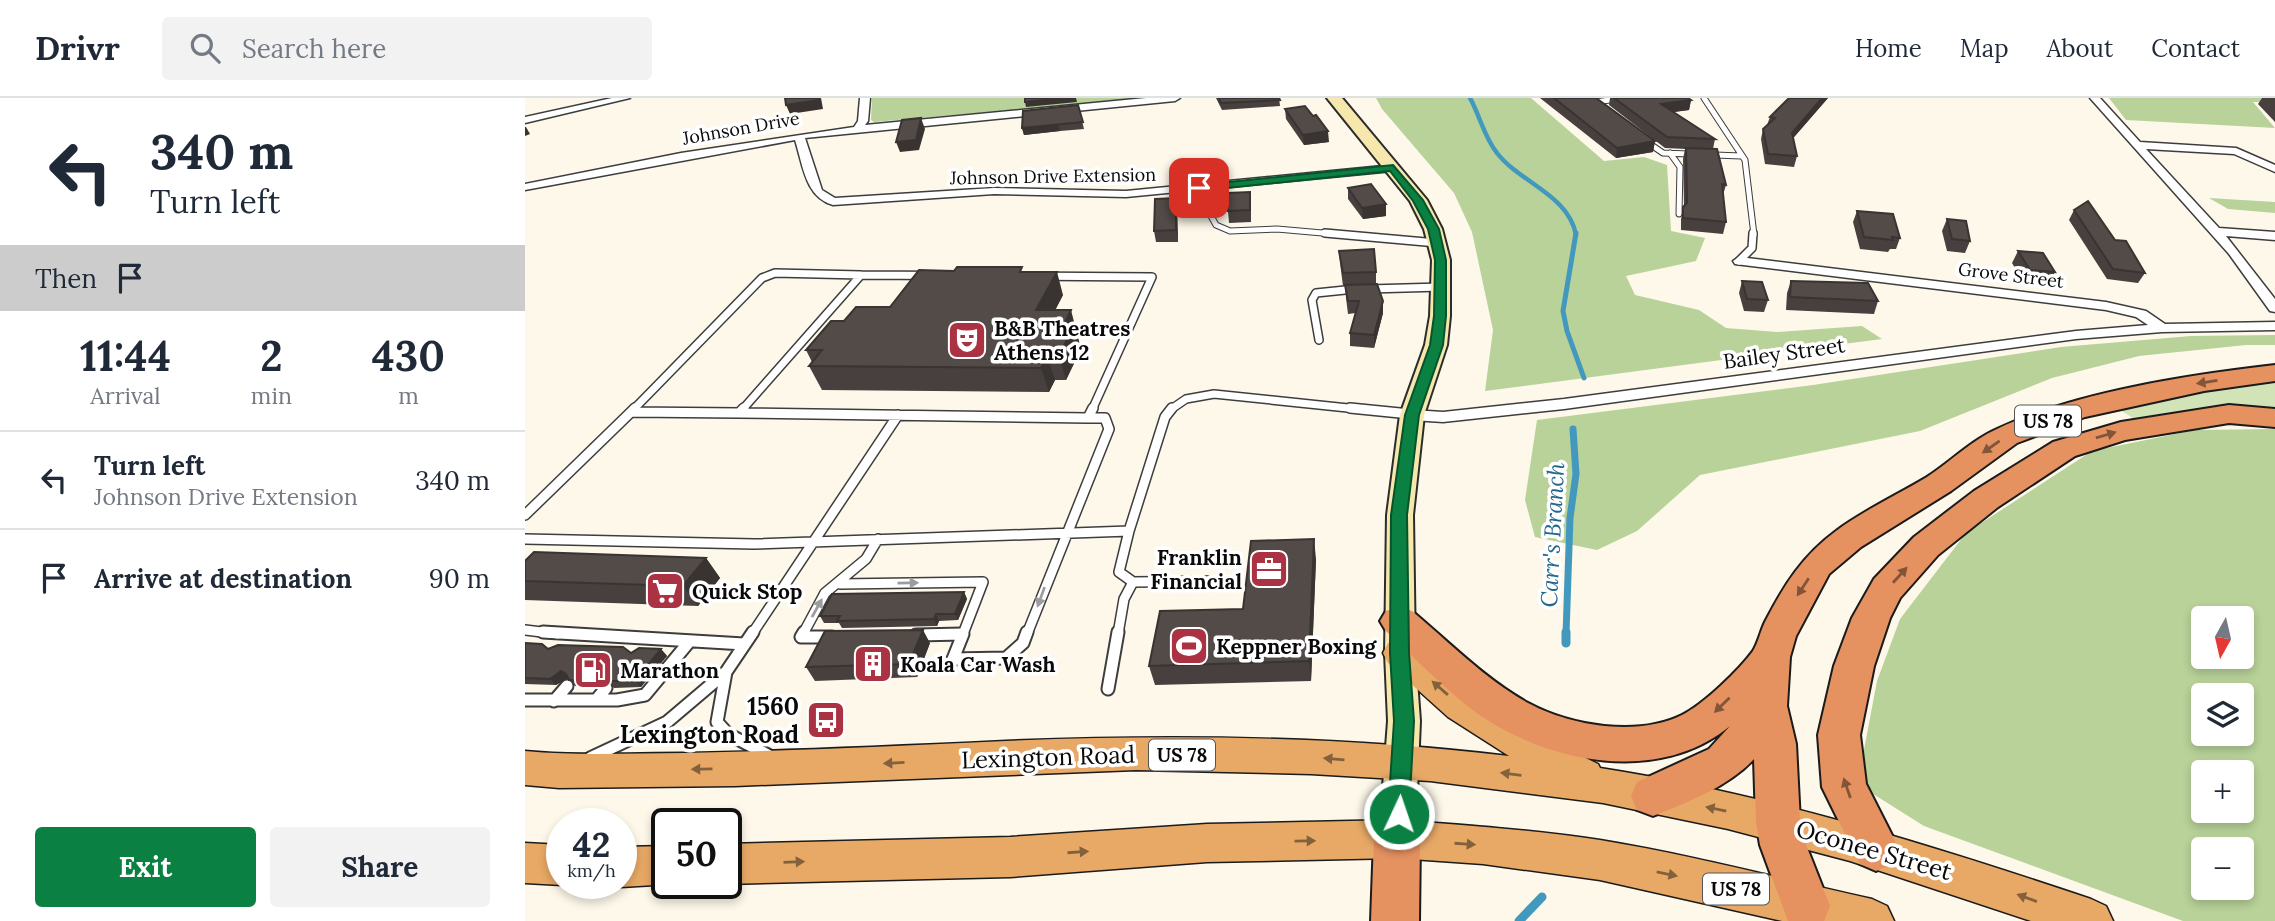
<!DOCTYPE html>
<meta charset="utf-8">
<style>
body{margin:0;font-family:Lora,serif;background:#f2f2f3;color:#1f2937;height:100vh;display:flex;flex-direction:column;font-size:26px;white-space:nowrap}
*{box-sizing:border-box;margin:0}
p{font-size:23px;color:#747a83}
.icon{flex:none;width:38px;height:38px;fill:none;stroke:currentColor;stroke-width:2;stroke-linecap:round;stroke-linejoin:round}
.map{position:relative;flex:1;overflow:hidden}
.sheet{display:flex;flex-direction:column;background:#fff;width:525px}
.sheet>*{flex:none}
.hud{background:#fff;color:#1f2937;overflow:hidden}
.needle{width:46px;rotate:188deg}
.buttons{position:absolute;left:1666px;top:508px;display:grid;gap:14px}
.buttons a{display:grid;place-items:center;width:63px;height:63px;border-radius:7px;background:#fff;box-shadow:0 4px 10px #0003;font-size:35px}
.speed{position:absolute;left:21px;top:710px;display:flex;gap:14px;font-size:35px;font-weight:700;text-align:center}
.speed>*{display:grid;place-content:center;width:91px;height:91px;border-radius:50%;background:#fff;box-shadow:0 4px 10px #0003;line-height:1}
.speed small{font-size:18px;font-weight:400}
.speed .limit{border:4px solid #111;border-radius:10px;background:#fff;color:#111}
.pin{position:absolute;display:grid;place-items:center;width:60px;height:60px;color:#fff;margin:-30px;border-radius:14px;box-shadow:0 4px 10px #0006}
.me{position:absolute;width:77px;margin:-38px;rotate:3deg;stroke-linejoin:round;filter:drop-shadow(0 0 5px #0008)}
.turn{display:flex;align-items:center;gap:24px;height:147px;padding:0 35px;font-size:32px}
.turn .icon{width:91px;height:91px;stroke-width:2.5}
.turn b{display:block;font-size:49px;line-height:60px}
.then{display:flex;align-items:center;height:66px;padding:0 35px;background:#0003;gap:14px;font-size:26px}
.eta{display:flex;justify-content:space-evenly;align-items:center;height:119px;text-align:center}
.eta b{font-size:42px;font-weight:700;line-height:49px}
.cta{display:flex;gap:14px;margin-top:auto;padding:14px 35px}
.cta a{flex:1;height:80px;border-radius:7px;background:#0b8043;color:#fff;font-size:28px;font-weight:700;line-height:80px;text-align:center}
.cta a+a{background:#f2f2f3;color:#1f2937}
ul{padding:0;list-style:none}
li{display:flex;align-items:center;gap:21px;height:98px;padding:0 35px;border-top:2px solid #e0e1e3}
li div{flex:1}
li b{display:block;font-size:26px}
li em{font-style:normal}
header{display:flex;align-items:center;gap:42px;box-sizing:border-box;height:98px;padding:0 35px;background:#fff;border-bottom:2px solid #e0e1e3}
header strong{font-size:33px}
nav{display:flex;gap:38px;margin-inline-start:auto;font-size:24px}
.search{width:490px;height:63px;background:#f2f2f3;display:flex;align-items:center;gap:18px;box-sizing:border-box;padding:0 24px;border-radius:7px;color:#747a83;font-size:26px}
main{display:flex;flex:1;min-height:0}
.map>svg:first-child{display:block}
.green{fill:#d2e3b8}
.forest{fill:#b8d299;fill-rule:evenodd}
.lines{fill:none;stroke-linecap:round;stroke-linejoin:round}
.stream-far3{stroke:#4398be;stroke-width:4.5}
.stream-far2{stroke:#4398be;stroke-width:5}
.stream-far1{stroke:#4398be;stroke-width:7}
.stream{stroke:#4398be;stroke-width:9}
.service-far3-casing{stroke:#3d3d3d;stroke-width:7}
.service-far2-casing{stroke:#3d3d3d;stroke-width:10}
.service-far1-casing{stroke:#3d3d3d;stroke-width:12}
.service-casing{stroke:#3d3d3d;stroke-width:15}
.minor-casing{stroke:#3d3d3d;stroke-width:3}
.secondary-casing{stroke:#2c2c2c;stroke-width:4}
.trunk-casing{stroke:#1b1b1b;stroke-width:3}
.motorway-casing{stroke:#1b1b1b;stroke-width:4}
.service-far3{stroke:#fff;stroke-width:5}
.service-far2{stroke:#fff;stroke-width:7}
.service-far1{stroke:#fff;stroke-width:9}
.service{stroke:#fff;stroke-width:11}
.minor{fill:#fff;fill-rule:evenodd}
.secondary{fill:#f6e8ac;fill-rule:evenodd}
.trunk{fill:#e8a966;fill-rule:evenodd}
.motorway{fill:#e59160;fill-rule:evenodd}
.wall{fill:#47403e}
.shaded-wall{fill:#393432}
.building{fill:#524b48;stroke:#393432;stroke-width:2}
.oneway{fill:#825439}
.oneway2{fill:#9d9d9d}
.oneway3{fill:#84613d}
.route{fill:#0b8043;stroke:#07532c;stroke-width:2}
.labels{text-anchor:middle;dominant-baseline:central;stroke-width:7;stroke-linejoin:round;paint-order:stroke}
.far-street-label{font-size:18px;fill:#0a0a0a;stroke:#fff}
.shield{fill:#fff;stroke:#545454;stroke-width:2}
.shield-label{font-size:19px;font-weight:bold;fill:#0a0a0a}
.poi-label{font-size:21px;font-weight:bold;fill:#0a0a0a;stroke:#fff;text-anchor:start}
.street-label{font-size:21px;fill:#0a0a0a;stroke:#fff}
.water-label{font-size:23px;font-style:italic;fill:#22688e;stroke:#fff}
.near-poi-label{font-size:24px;font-weight:bold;fill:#0a0a0a;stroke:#fff;text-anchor:end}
.near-street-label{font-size:24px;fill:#0a0a0a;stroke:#fff}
</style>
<header>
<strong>Drivr</strong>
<div class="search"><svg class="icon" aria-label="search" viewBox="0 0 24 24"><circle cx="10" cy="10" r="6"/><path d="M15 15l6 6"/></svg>Search here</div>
<nav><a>Home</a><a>Map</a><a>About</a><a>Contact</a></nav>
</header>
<main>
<section class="sheet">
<div class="hud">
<div class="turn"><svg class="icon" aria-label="left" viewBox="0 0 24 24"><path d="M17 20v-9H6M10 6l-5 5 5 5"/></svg><div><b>340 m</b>Turn left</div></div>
<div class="then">Then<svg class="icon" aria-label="arrive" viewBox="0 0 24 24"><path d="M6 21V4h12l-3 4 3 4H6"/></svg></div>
</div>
<div class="eta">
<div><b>11:44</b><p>Arrival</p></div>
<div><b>2</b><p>min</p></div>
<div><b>430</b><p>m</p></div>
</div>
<ul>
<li><svg class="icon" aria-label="left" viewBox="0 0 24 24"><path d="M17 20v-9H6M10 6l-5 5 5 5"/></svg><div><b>Turn left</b><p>Johnson Drive Extension</p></div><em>340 m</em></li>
<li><svg class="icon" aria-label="arrive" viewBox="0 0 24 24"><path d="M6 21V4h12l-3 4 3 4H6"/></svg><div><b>Arrive at destination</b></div><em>90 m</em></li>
</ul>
<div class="cta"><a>Exit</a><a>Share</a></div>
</section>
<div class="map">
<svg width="1750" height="823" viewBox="0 0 1750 823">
<rect width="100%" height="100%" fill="#fdf8ea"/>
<path class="green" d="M1750,283V313C1702,312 1656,311 1609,321L1594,311L1722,285Z"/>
<path class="forest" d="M347,0H627L349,24L346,22Z
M851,0H1006L1079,63L1119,59L1142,67L1146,133L1180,140L1171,163L1101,178L1110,197L1174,212L1201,230L1252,234L1337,228L1357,241L960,293L968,232L947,134L929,95L857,11Z
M1584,0H1750V4H1728L1750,30L1601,22Z
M1684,100L1750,104V115L1703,111Z
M1750,237V247H1721L1614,258L1527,280L1395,333L1175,377L1112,433L1072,452L1010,439L1000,402L1012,322L1288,287L1536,249L1666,238Z
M1750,331V823H1658L1399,728L1337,689L1338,657L1352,583L1375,521L1441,435L1567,353L1670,332ZM1678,520H1717V558H1678ZM1678,597H1717V635H1678ZM1678,674H1717V712H1678ZM1678,751H1717V789H1678Z"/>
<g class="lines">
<path class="stream-far3" d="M945,0C955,18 959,39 972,55C994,84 1044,97 1051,137"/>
<path class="stream-far2" d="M1051,135L1038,213L1042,233L1059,280"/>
<path class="stream-far1" d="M1041,536L1045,420L1051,376L1048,331"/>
<path class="stream" d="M1041,545V534
M994,823L1017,799"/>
<g class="service-far3-casing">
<path id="service-far3" d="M1179,0L1220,62L1229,137
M1071,4L1098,0
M1122,44L1138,55L1216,58
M1145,55L1155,69L1154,116
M696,87L694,104L686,118L691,127L705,133L752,131L820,137"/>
</g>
<g class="service-far2-casing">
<path id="service-far2" d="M800,135L912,145
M1214,163L1227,150L1228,135
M844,191L916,189
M794,242L787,202L791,195L830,191
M108,312L237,180L250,175L336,177
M217,312L336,177L627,179L567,312
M645,312L661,301L689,296L842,312"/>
</g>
<g class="service-far1-casing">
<path id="service-far1" d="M219,310L214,315L563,320L568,310
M825,310L885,316
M106,314L110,310
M0,417L106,314L214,315
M604,433L594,474L608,484L696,483
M0,441L229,446L604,433L640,319L647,310
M315,486L458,484L438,536
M0,532L33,536
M227,536L373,317
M278,536L300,495L341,461L353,441
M502,536L584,331L580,320H563
M593,536L599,501L608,484"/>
</g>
<g class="service-casing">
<path id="service" d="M18,534L219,546
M279,534L276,539H307
M391,537L438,536L428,561L481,560L498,545L502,534
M201,574L192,624L203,636L243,657
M583,591L593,534
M0,602H92L120,597L164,544
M71,602L81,590
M29,603L42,588
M65,660L142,624L201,574L228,534"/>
</g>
<g class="minor-casing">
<path id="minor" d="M87,0H105L0,25V19Z
M335,0H345L343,23L340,27L621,0H655L650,3L280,40L297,92L310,100L469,90L601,93L868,67L873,70L868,73L601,99L469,96L308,107C280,99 278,67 270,42L0,92V86L156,55L329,29L333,23Z
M1565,0H1575L1615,44L1711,50L1750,67V74L1709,56L1621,51L1694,130L1750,134V142L1701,138L1750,201V214L1745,213L1704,156Z
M1214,159L1581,204L1621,213L1640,226L1750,224V232L1637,234L1551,241L1039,311L918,324L887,322L879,317L887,312L918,314L1039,301L1551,233L1623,227L1611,219L1581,212L1210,166L1208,163Z"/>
</g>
<g class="secondary-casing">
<path id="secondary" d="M802,0H817L902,102L917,131L925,162V218L922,247L899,317L888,417L890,555L895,623L890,741L885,753L872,758L859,753L854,741L863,623L860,555L862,417L875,317L900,247L905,218L907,162L899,131L885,103Z"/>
</g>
<g class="trunk-casing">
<path id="trunk" d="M875,541L887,545L949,597L1011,636L1073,666L1075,670C1243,696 1405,747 1566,801L1581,808L1588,823H1506L1325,763L1203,731L1078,705L905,683L786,676L611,672L210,688L34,690L0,687V653C53,658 106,655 159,655C266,653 374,648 481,643C649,636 817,638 984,658L923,619L863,565L858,555L863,545Z
M872,722C940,727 1008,732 1075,742C1166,757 1257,781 1347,801L1362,808L1369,823H1257L1075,782L958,766L872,760L682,764L485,779L201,786V746L485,739L682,726Z
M0,745L37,747V786H40L37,787L0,785Z
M142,748V786H147L96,789L88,786H96V749Z"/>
</g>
<g class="motorway-casing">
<path id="motorway" d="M1750,267V283L1679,293L1560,319L1492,345L1426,393L1336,449L1304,476L1271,538L1265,559L1262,608L1271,646L1275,724L1281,747L1305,808L1299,823H1263L1235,747L1231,724L1229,661C1204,688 1162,705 1128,718L1112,712L1106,698L1112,684L1184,651L1205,628C1134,687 1024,665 953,616C920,592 891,561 861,533L855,523L861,513L874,509L887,513C925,545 960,581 1003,605C1046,628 1112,639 1157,617C1179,606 1214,572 1228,553C1233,545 1236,532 1240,524C1259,487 1278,457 1311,433C1339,412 1372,397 1402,379C1425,364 1447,342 1472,331C1551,294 1663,277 1750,267Z
M1704,307L1750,311V329L1704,325L1600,342L1550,358L1473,409L1413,457L1375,500L1365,520L1349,568L1335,637L1341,686L1374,751L1367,766L1351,773L1335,766L1297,689L1293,637L1309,568L1327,520L1349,481L1389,439L1449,393L1528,344L1596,324Z
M872,720L888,726L895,741L894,823H846L849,741L856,726Z"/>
</g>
<use href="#service-far3" class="service-far3"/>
<use href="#service-far2" class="service-far2"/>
<use href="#service-far1" class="service-far1"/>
<use href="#service" class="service"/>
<use href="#minor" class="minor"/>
<use href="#secondary" class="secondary"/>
<use href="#trunk" class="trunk"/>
<use href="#motorway" class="motorway"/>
</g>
<path class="wall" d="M691,0H754L755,8L697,12Z
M1015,0H1071L1130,43L1128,54L1091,60Z
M1085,0H1163L1166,2L1164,12L1148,14L1190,41L1188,51L1201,87L1198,97L1201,124L1198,136L1156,132V121L1159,108L1158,61L1160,51L1140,50L1084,7Z
M1264,0H1303L1268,40L1272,58L1269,69L1240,66L1236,41L1238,31L1242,27L1245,19Z
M1737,0H1750V24L1733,6Z
M553,7L559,31L535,33L499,37L497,30Z
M760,11L788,18L804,44L779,47L761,21Z
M823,90L861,118L838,121L823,101Z
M651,100L652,111L653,144H631L629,133Z
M726,105V124L704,125L703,113Z
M1549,112L1590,142L1620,175L1613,185L1582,181L1544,122Z
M1332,113L1375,140L1371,151H1365L1363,154L1335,151L1328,124Z
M1422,121L1445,143L1440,155L1422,153L1417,133Z
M814,153L851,174V186L858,215L849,250L825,248V235L831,215L823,216L821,200L820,187L818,188L815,165Z
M1493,153L1530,174L1524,187L1499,185L1487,165Z
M499,174L538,197L530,212L553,236L552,237L556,251L541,282H530L524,294L297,292L284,268L287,264L281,252L319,223L365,209Z
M1217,183L1243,202L1239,214L1219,213L1214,195Z
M1266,183L1353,203L1349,216L1261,212L1262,195Z
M181,460L195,480L173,508L0,502V463Z
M791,461L786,583L630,587L624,568L718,511Z
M439,494L442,501L433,522L414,523L412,528L317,530L314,525H299L295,518Z
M0,545L23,551L106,555L136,551L142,558L116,589L89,590L82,582L71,589L50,588L43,580L31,587L0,586Z
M405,545L392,579L290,583L281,569Z"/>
<path class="shaded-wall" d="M296,0L298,11L265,16L261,7Z
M539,0H551L552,4L501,9L500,4Z
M1297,0H1303L1264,45L1267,35Z
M1166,2L1164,12L1134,16L1136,6Z
M396,20L400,31L394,52L375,54L371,44Z
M533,25L535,33L499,37L497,30Z
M0,29H1L5,36L0,38Z
M803,33L804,44L779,47L778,37Z
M1130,43L1128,54L1091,60L1092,50Z
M651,100L652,111L653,144L651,132Z
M861,106V118L838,121L837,110Z
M532,174L538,197L518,236L511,212Z
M858,203V215L849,250V237Z
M546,212L556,251L541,282L534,258L539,227Z
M522,258L530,282L524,294L516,270Z
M789,441L791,461L786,583L784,563Z
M181,460L195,480L173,508L158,488Z
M439,494L442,501L433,522L430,516Z
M411,516L414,523L412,528L409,521Z
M398,532L405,545L392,579L384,566Z
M136,551L142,558L116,589L110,583Z
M36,573L43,580L31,587L25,581Z
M75,575L82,582L71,589L64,583Z"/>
<path class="building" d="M260,0H294V2L261,7Z
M500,0H539L500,4Z
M694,0H754L755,2L696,5Z
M1029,0H1071L1130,43L1092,50Z
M1089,0H1163L1166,2L1136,6L1190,41L1142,39Z
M1264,0H1297L1267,35L1272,58L1243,56L1238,31L1250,20L1245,19Z
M553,7L558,24L497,30L498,13Z
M780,8L788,18L791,17L803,33L778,37L760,11Z
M396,20L391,42L371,44L377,22Z
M1161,50L1192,51L1201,87L1197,86L1201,124L1158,120V109L1162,105Z
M846,86L861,106L837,110L823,90Z
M725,94V112L703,113V95Z
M651,100V132L629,133L630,101Z
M1563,103L1590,142L1601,143L1620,175L1588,171L1549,112Z
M1332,113L1368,116L1375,140L1367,139L1368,142L1339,139Z
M1422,121L1441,123L1445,143L1427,141Z
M849,151L851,174L818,175L814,153Z
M1493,153L1518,155L1530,174L1505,172Z
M432,169H497L495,174H532L511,212H546L539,227H549L534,258H522L516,270L284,268L297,252H281L306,223H319L331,209H365L394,172L429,173Z
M1217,183L1237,184L1243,202L1222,201Z
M1266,183L1343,185L1353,203L1265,199Z
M852,186L858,203L849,237L825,235L834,203H823L820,187Z
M789,441L784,563L624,568L635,513L718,511L726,443Z
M9,454L181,460L158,488L0,483V463Z
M439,494L430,516H411L409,521L312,523L315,518H295L307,496Z
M398,532L384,566L281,569L300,533Z
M0,545L17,546L23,551L33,547L98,549L106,555L114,550L136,551L110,583H83L81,577L75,575L64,583L44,582L41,576L36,573L25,581L0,580Z"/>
<defs><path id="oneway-solid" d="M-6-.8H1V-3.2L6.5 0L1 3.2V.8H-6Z" transform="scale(1.75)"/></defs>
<g class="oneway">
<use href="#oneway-solid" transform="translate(1682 284) rotate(171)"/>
<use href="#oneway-solid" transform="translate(1581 337) rotate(-16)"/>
<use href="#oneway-solid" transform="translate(1466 349) rotate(145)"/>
<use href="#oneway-solid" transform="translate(1375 477) rotate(-48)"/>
<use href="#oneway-solid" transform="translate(1278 489) rotate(123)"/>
<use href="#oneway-solid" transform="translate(1197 607) rotate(136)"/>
<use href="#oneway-solid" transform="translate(1322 690) rotate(-109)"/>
</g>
<g class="oneway2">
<use href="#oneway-solid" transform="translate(383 485) rotate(-1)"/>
<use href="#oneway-solid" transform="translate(516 499) rotate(110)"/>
<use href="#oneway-solid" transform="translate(292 510) rotate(-61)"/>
</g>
<g class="oneway3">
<use href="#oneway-solid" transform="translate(915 590) rotate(-139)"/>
<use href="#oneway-solid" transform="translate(809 661) rotate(-175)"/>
<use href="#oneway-solid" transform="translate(369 665) rotate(177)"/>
<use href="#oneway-solid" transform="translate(177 671) rotate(179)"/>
<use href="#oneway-solid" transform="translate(986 676) rotate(-173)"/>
<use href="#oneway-solid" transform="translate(1191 711) rotate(-168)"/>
<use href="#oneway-solid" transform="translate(780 743) rotate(-1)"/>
<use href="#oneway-solid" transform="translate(940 746) rotate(4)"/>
<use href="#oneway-solid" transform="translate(553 754) rotate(-4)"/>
<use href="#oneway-solid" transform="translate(269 764) rotate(-2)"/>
<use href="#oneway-solid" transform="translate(1142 776) rotate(11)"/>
<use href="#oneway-solid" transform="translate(1502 800) rotate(-160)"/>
</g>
<path class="route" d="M868,67L898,102L914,131L921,162V218L918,247L894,317L882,417L884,555L889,623L884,716L881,723L874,726L866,723L863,716L869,623L865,555L866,417L880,317L905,247L909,218L910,162L903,131L888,103L865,73L674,93L669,90L674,87Z"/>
<defs>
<g id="theatre-square" transform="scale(2.0125)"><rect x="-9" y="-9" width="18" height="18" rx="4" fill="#ab3242" stroke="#fff"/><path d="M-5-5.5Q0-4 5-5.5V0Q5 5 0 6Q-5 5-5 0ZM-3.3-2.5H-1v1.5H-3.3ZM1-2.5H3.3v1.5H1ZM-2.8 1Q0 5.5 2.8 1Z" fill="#fff"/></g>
<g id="office-square" transform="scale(2.0125)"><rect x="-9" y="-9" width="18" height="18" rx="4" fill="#ab3242" stroke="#fff"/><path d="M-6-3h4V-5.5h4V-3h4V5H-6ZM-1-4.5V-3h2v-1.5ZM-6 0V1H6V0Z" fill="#fff"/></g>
<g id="supermarket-square" transform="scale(2.0125)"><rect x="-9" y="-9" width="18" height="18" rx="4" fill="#ab3242" stroke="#fff"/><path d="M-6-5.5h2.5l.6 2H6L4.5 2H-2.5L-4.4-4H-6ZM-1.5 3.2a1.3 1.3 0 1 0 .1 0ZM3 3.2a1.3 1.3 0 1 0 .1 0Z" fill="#fff"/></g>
<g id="stadium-square" transform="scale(2.0125)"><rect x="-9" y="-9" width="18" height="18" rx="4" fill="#ab3242" stroke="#fff"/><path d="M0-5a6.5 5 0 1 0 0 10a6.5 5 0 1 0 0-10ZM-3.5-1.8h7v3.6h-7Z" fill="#fff"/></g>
<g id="building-square" transform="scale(2.0125)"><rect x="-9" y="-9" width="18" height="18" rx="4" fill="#ab3242" stroke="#fff"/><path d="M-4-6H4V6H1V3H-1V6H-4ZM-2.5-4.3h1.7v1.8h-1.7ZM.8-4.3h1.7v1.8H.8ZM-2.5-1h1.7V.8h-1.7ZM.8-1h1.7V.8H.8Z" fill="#fff"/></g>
<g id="fuel-square" transform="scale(2.0125)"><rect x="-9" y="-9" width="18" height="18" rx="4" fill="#ab3242" stroke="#fff"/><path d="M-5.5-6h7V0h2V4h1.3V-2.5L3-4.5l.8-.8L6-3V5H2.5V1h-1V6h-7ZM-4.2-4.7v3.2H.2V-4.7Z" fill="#fff"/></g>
<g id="bus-square" transform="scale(2.0125)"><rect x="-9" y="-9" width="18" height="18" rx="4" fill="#ab3242" stroke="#fff"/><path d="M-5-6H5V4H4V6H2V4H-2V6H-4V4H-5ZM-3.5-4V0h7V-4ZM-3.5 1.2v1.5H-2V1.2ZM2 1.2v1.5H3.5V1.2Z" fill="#fff"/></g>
</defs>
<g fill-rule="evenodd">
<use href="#theatre-square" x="442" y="242"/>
<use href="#office-square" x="744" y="471"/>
<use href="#supermarket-square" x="140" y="493"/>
<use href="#stadium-square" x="664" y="548"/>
<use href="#building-square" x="348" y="566"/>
<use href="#fuel-square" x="68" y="572"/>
<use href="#bus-square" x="301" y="622"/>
</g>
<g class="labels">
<g class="far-street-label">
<text transform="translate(216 30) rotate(-10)">Johnson Drive</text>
<text transform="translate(528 78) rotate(-1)">Johnson Drive Extension</text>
<text transform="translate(1486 177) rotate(7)">Grove Street</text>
</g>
<g class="shield">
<rect x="1490" y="307.5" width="66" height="31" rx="5"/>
<rect x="624" y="641.5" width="66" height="31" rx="5"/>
<rect x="1178" y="775.5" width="66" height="31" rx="5"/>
</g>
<g class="shield-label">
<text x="1523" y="323">US 78</text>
<text x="657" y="657">US 78</text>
<text x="1211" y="791">US 78</text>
</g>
<g class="poi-label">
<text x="469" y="230">B&amp;B Theatres<tspan x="469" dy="24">Athens 12</tspan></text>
<text x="717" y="459" text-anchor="end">Franklin<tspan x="717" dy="24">Financial</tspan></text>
<text x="167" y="493">Quick Stop</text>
<text x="691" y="548">Keppner Boxing</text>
<text x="375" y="566">Koala Car Wash</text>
<text x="95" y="572">Marathon</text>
</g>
<g class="street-label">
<text transform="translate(1259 255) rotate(-8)">Bailey Street</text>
</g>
<g class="water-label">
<text transform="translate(1027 437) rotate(-87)">Carr's Branch</text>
</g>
<g class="near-poi-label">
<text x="274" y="608">1560<tspan x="274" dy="28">Lexington Road</tspan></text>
</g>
<g class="near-street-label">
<text transform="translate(523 659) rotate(-2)">Lexington Road</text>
<text transform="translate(1349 752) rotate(16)">Oconee Street</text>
</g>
</g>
</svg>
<div class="buttons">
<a><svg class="needle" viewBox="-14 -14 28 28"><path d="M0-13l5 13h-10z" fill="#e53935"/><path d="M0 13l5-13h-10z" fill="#747a83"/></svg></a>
<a><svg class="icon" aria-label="layers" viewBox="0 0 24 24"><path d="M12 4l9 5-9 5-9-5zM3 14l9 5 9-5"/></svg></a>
<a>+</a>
<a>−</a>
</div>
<div class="speed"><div>42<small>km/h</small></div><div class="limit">50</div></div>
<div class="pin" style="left:674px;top:90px;background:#d93025"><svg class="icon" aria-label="arrive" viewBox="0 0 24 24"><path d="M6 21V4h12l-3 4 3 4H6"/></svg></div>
<svg class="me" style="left:874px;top:716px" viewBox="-20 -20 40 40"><circle r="17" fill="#0b8043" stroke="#fff" stroke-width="3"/><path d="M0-11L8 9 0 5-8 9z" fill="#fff"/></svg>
</div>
</main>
